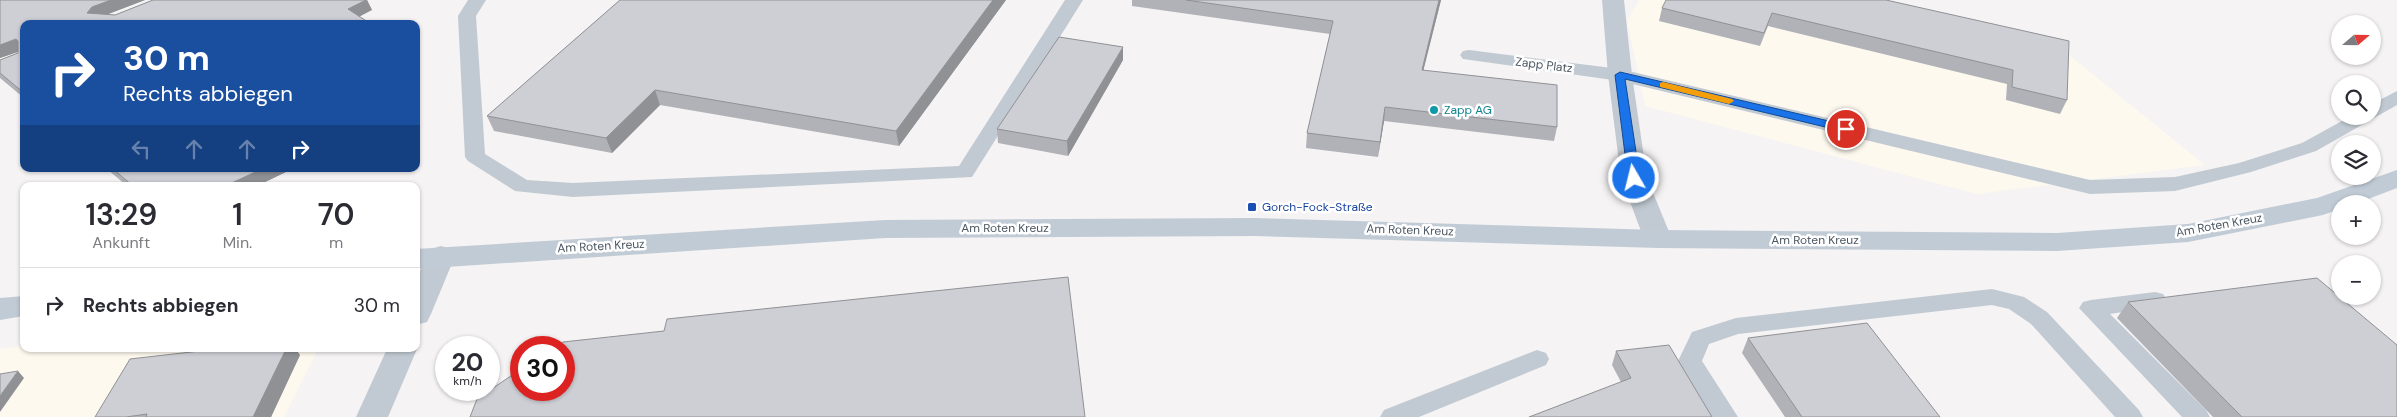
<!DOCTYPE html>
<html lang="de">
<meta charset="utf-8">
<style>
body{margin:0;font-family:"DM Sans",sans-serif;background:#f2f2f3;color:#2b2b33;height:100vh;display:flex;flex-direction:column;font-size:19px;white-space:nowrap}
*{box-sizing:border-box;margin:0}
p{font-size:16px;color:#7c7c81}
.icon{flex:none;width:28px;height:28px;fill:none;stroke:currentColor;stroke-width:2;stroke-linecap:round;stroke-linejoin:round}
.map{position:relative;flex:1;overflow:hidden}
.side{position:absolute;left:20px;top:182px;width:400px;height:170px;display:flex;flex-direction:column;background:#fff;border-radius:10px;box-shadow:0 1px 4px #0004}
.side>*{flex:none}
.banner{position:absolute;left:20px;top:20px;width:400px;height:152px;border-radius:10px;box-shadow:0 1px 4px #0004;background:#1a4fa0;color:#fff;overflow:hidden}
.needle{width:32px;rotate:70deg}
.tools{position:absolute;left:2331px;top:15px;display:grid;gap:10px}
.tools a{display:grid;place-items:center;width:50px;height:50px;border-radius:50%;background:#fff;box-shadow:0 1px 4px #0004;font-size:25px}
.speed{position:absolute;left:435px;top:336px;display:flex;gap:10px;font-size:25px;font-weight:700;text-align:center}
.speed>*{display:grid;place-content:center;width:65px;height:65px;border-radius:50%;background:#fff;box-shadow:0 1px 4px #0004;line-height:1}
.speed small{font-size:12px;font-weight:400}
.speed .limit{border:8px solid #d22;background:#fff;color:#111}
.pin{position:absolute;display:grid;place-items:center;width:42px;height:42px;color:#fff;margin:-21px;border:2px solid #fff;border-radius:50%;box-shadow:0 1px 5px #0007}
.me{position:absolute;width:55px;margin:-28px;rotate:352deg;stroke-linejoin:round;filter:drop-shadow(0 0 4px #0008)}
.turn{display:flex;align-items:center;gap:18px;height:105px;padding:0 20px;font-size:22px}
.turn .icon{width:65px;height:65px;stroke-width:2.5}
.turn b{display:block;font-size:35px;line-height:42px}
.lanes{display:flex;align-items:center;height:48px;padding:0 20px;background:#0003;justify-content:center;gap:25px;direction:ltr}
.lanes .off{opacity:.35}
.eta{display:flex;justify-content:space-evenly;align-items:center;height:85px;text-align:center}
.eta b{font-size:30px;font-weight:600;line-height:35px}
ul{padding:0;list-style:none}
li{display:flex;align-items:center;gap:15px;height:75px;padding:0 20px;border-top:1px solid #e1e1e2}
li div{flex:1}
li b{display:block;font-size:19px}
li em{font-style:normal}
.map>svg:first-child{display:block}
.commercial{fill:#fdf9ef}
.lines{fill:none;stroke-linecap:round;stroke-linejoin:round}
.lane{fill:#c1cad2;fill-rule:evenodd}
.street{fill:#c1cad2;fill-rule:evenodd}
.secondary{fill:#c1cbd6;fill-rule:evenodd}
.wall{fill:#b0b2b7}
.shaded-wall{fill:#909195}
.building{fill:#cdcfd5;stroke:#909195}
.route{fill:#1a73e8;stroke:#114b97}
.slow{fill:#f59e0b}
.culture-dot{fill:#0f9aa8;stroke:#fff;stroke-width:2}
.transit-dot{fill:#1a4fb4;stroke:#fff;stroke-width:2}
.labels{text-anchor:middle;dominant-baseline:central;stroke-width:5;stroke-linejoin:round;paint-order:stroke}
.street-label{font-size:12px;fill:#4a5661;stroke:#fff}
.culture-label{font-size:12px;fill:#0d838f;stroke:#fff;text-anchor:start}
.transit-label{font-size:12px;fill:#164399;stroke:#fff;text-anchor:start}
</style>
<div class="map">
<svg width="2397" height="417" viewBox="0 0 2397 417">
<rect width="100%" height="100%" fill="#f5f3f3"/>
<path class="commercial" d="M1639,0H1864L2054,43L2205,165L1977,194L1645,106L1627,21Z
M24,346V349H318L284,417H0V349Z"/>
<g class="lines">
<path class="lane" d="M468,0H486L476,16L485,154L527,180L573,183L959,166L1065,0H1083L972,177L573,197L515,191L468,161L465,157L458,16Z
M1469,50L1620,69L2090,180L2175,177L2239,163L2302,143L2351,116H2372V104L2397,91V105L2316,151L2251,172L2175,191L2090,194L1620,81L1463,59L1460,55L1463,51Z
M1992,289L2024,297L2047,312L2139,410L2143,417H2115L2031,324L2009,309L1992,305L1738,334L1709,344L1702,361L1738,417H1712L1678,361L1692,332L1736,318Z
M2155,292L2163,294L2167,300L2163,306L2110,314L2206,410L2210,417H2182L2079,308L2083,302L2091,300Z
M1537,350L1546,353L1549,359L1546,365L1419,417H1380L1384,410Z"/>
<path class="street" d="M1602,0H1624L1632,75L1647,178L1672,239L1668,246L1658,248L1648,246L1644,239L1621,178L1608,75Z
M441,246L451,249L455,256L431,314L427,322L416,325V279L431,249Z
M416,347L417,349L388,417H356L387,349H416Z"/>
<path class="secondary" d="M2397,170V188L2355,204H2340V209L2323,215L2188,242L2057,251L1658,248L1256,236L885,238L416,269V249L885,220L1256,218L1658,230L2057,233L2188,224L2317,198Z
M24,296V316L0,320V298Z"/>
</g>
<path class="wall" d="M0,0H145L108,14L115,15L153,0H367L372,10L24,24V98L0,78V60L18,53V52L0,58Z
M620,0H1006L899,146L660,105L612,153L494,131L487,116Z
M1132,0H1441L1423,70L1557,127L1554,141L1384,121L1378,157L1306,148L1307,133L1330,34L1132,6Z
M1886,0L2067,100L2060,114L2006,100L2007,84L1768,26L1760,46L1659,21L1662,8Z
M1123,60L1068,156L998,143L997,129Z
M107,169H292L257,186H127Z
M2128,302L2397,417H2213L2117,318Z
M1748,338L1940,417H1785L1742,353Z
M1616,351L1712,417L1621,382L1612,365Z
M300,355L271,417H95Z"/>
<path class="shaded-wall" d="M111,0H145L98,18L87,13L92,7Z
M366,0H367L372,10L353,20L348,9Z
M993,0H1006L899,146L896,131Z
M1439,0H1441L1420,84L1422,70Z
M16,39L23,50L0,58V45Z
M1123,47V60L1068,156L1067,141Z
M655,90L660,105L612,153L606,138Z
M1385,107L1384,121L1378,157L1380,142Z
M262,169H292L257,186H225Z
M286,349H296L300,355L271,417H253Z
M18,371L24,378L0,412V396Z"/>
<path class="building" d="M0,0H111L92,7L87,13L115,15L153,0H366L348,9L371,24H24V93L0,73V60L18,53V41L16,39L0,45Z
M620,0H993L896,131L655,90L606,138L487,116Z
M1186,0H1439L1422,70L1557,85V127L1385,107L1380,142L1307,133L1333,21Z
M1666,0H1886L2069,41L2067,100L2012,87L2013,70L1772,13L1764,33L1662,8Z
M1059,37L1123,47L1067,141L997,129Z
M113,169H262L225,186H182L180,184L175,186H133Z
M1068,277L1085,417H470L477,399L521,369V390H564V348H555L563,342L664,331L667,319Z
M2317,278L2397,345V417H2242L2128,302Z
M1867,323L1940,417H1802L1748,338Z
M1669,345L1712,417H1529L1631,378L1616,351Z
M217,349H286L253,417H146L147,414L126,417H95L130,359Z
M18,371L0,396V374Z"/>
<path class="route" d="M1620,72L1846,125L1851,129L1846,132L1625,79L1640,178L1634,182L1628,178L1615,75Z"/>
<path class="slow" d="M1663,82L1732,99L1734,101L1729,104L1660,87V83Z"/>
<circle class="culture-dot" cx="1434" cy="110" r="5"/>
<rect class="transit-dot" x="1247" y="202" width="10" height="10" rx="2.5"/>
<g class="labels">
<g class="street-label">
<text transform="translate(1544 65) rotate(7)">Zapp Platz</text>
<text transform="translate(2219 225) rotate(-10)">Am Roten Kreuz</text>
<text x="1005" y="228">Am Roten Kreuz</text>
<text transform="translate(1410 230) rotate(2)">Am Roten Kreuz</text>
<text x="1815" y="240">Am Roten Kreuz</text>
<text transform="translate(601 246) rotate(-3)">Am Roten Kreuz</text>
</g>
<g class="culture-label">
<text x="1444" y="110">Zapp AG</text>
</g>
<g class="transit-label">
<text x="1262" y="207">Gorch-Fock-Straße</text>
</g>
</g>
</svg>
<div class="tools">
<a><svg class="needle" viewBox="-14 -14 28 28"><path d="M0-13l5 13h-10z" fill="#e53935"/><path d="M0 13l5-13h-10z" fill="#7c7c81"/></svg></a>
<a><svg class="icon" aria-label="search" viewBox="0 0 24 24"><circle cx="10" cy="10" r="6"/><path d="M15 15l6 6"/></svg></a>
<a><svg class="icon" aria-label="layers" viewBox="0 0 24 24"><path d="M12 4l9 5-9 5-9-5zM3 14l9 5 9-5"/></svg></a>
<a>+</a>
<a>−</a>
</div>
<div class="speed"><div>20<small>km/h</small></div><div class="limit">30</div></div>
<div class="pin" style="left:1846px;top:129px;background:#d93025"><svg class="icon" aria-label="arrive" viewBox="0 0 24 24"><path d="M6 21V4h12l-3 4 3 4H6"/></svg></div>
<svg class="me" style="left:1634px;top:178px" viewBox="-20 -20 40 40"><circle r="17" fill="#1a73e8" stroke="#fff" stroke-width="3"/><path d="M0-11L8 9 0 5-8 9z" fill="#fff"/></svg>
<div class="banner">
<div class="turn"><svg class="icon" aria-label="right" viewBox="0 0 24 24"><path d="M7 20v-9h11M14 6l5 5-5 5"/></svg><div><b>30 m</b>Rechts abbiegen</div></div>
<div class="lanes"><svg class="icon off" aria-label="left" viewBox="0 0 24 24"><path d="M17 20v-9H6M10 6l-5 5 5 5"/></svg><svg class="icon off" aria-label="ahead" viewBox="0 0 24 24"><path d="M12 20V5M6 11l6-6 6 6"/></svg><svg class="icon off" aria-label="ahead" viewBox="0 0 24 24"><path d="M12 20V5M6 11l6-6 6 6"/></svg><svg class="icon" aria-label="right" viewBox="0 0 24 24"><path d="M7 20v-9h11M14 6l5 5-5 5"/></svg></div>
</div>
<section class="side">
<div class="eta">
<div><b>13:29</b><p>Ankunft</p></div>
<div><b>1</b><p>Min.</p></div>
<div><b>70</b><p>m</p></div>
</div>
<ul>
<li><svg class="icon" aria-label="right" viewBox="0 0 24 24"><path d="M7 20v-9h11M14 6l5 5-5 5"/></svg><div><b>Rechts abbiegen</b></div><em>30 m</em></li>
</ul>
</section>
</div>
